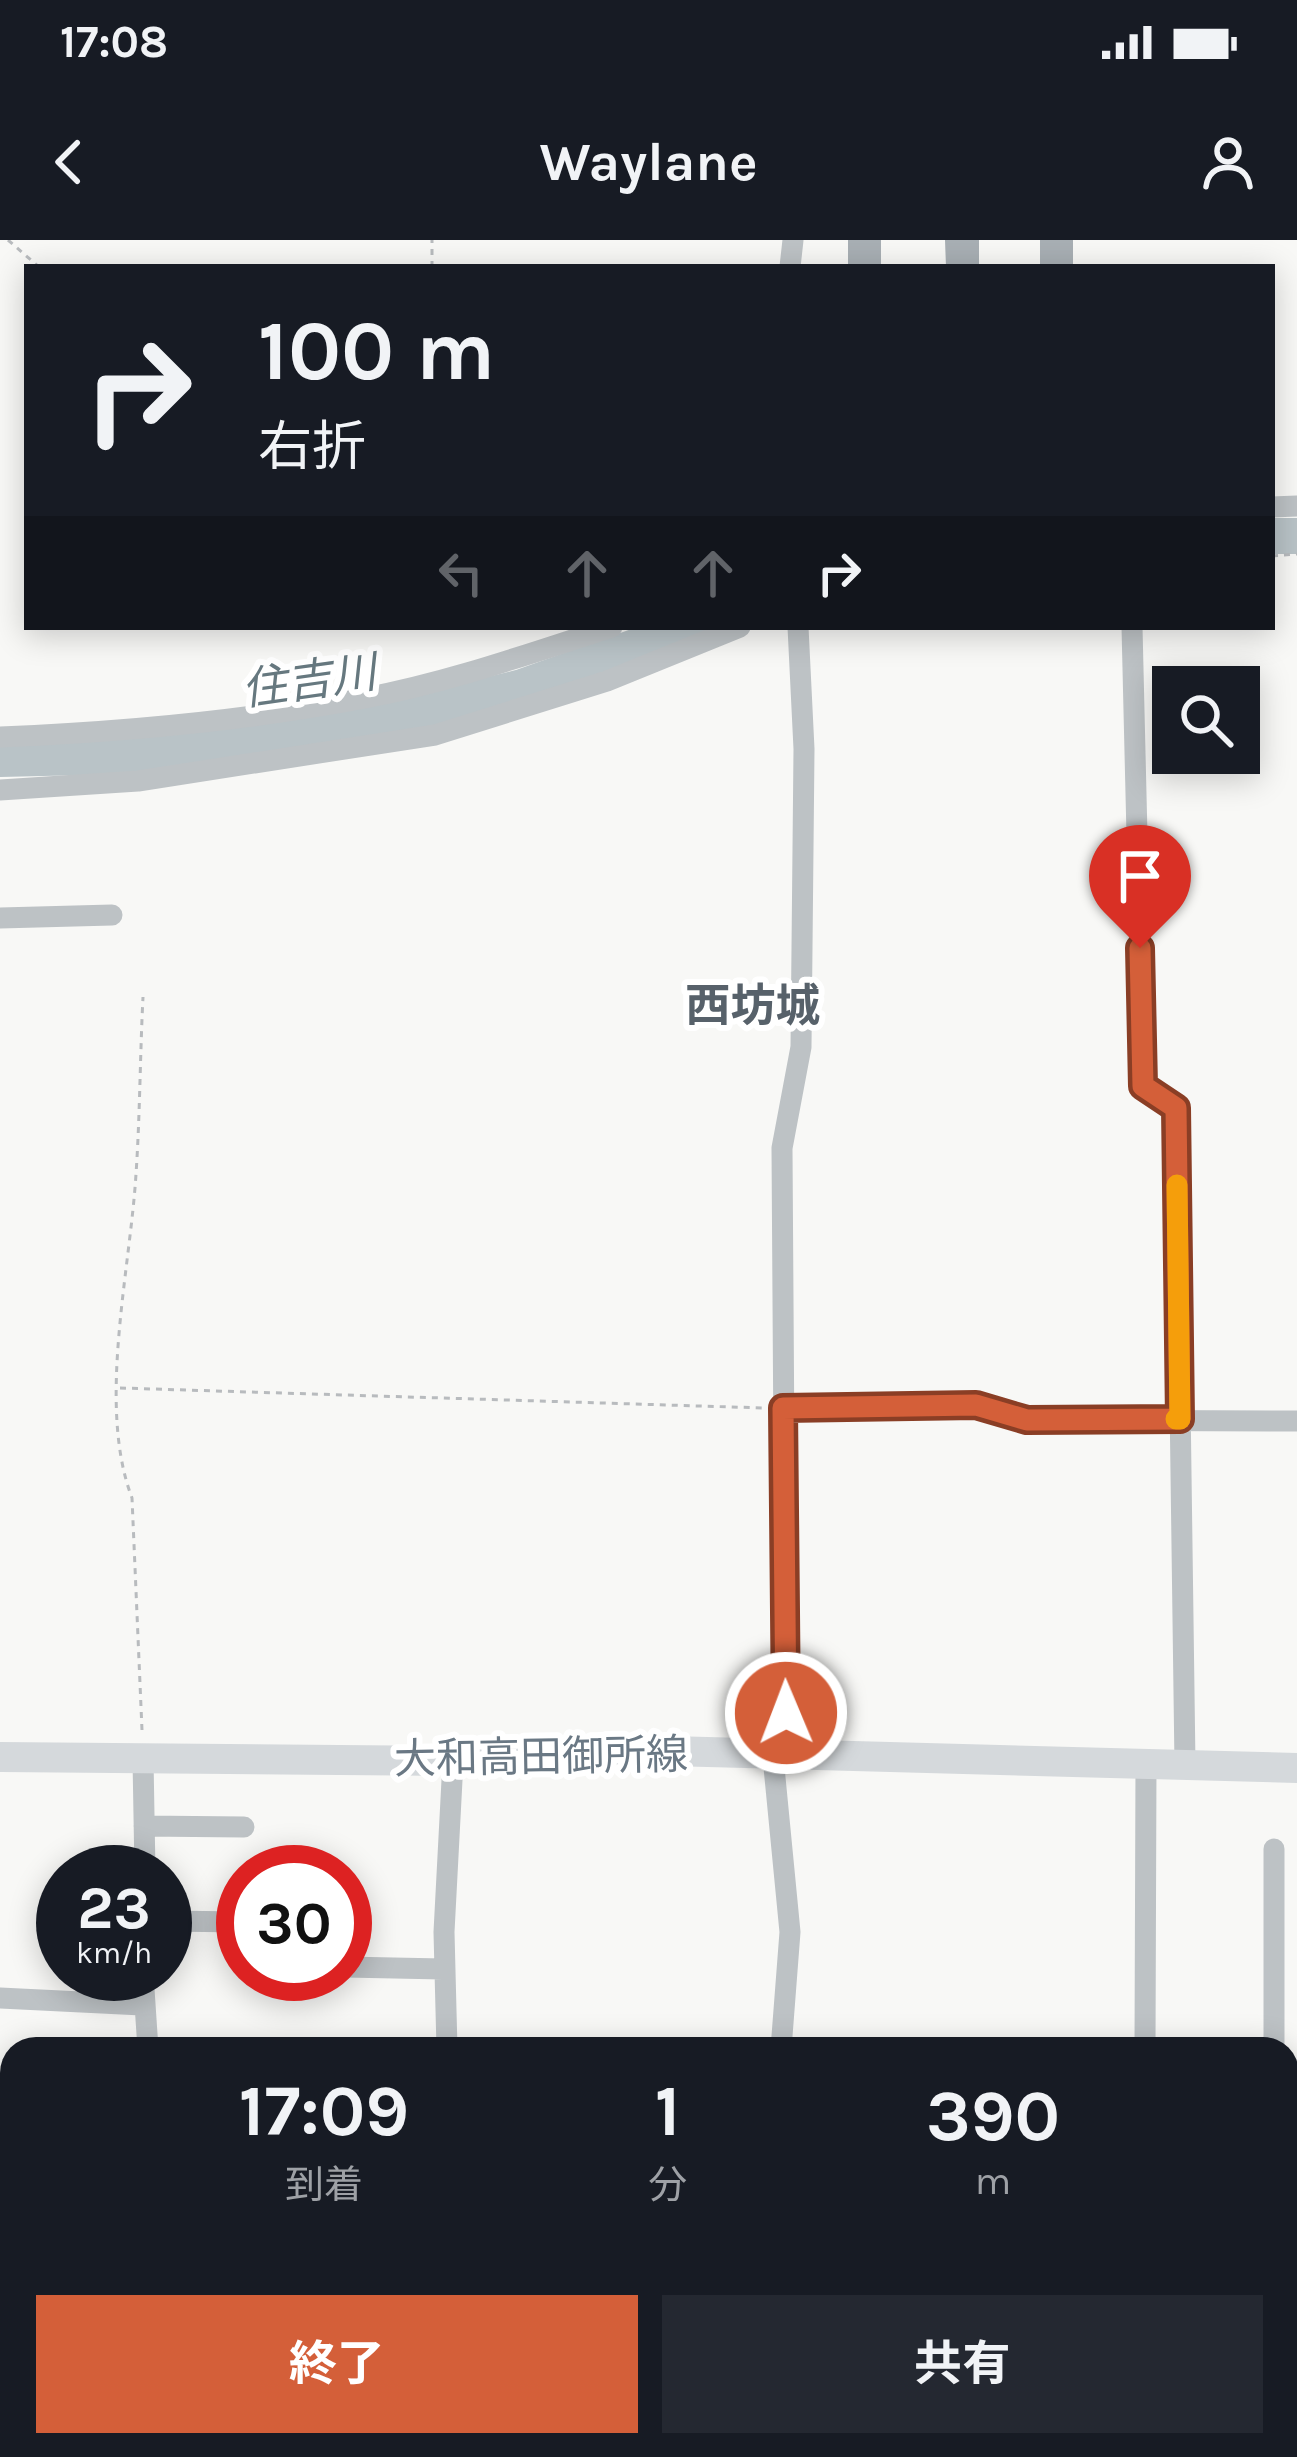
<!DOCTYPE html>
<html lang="ja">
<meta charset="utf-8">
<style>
body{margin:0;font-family:Karla,"Noto Sans JP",sans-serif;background:#242831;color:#f1f3f6;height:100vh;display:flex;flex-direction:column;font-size:45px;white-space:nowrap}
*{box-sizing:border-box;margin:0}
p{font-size:39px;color:#9ea1a6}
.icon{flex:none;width:66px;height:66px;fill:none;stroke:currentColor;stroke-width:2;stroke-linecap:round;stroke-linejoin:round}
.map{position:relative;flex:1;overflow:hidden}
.details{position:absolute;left:0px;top:1797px;width:1299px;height:420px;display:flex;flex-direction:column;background:#171b24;border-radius:36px 36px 0 0;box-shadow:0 6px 30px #0003}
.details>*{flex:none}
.banner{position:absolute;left:24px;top:24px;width:1251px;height:366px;border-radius:0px;box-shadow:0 6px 30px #0003;background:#171b24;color:#f1f3f6;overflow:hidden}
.buttons{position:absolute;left:1152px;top:426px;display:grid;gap:24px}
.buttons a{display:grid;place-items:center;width:108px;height:108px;border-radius:0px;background:#171b24;box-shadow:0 6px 30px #0003;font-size:60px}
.speed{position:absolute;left:36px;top:1605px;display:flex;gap:24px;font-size:60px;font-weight:700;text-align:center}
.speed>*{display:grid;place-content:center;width:156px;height:156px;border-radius:50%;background:#171b24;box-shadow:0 6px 30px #0003;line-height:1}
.speed small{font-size:30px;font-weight:400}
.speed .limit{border:18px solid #d22;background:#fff;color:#111}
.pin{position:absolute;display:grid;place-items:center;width:102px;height:102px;color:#fff;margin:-123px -51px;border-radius:50% 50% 50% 0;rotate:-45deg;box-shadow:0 0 12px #0007}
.pin .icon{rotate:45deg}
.me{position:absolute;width:132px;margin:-66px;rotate:359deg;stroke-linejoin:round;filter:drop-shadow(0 0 9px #0008)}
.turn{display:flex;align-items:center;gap:42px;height:252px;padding:0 36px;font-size:54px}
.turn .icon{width:156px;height:156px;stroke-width:2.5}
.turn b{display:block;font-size:84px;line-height:102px}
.lanes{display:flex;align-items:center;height:114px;padding:0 36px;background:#0003;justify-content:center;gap:60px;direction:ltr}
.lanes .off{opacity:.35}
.eta{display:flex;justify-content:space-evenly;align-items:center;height:204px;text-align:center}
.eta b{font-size:72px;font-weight:700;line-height:84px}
.button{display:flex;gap:24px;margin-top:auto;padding:24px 36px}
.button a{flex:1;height:138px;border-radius:0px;background:#d45f39;color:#fff;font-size:48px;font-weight:700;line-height:138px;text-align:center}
.button a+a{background:#242831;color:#f1f3f6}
.status{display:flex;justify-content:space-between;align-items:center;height:84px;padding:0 60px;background:#171b24;direction:ltr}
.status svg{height:33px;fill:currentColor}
header{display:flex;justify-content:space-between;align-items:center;height:156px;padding:0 36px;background:#171b24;font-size:54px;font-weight:700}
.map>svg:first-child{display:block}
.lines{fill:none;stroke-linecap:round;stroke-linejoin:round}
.river{stroke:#b9c3c7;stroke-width:36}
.building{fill:#a8afb4}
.path{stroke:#b8bbbe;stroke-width:3;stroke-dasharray:6 6;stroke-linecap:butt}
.street{stroke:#bdc2c5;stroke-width:21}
.secondary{stroke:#d5d9dc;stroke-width:30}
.route-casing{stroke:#8a3e25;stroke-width:30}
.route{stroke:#d45f39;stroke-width:21}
.slow{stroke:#f59e0b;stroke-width:21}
.labels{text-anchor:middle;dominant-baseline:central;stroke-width:12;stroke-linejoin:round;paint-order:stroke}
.street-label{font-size:42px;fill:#6a7884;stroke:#fff}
.water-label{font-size:45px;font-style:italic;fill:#66787f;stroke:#fff}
.neighbourhood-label{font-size:45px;font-weight:bold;fill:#57616a;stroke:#fff}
</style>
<div class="status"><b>17:08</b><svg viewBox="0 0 49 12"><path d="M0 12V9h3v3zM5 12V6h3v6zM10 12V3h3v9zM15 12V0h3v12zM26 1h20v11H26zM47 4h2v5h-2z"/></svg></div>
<header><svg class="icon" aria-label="back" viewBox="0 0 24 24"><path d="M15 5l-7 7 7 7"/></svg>Waylane<svg class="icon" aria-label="person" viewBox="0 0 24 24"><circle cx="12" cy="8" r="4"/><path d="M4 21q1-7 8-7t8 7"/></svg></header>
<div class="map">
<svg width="1297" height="2217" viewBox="0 0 1297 2217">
<rect width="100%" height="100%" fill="#f8f8f6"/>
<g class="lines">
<path class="river" d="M1272,296H1297
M0,519L128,516L399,477L522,447L691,387"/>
</g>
<path class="building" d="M848,0H881V27H848Z
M945,0H979V27H946Z
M1040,0H1073V27H1040Z"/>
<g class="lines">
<path class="path" d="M8,0L39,27
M432,27V0
M1272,316L1297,314
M120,1148L764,1168
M142,1490L132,1258C97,1166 130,1032 136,934C140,875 140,816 143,757"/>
<path class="street" d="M790,27L793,0
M1272,267L1297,266
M1132,387L1143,846L1176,868L1185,1525
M0,497C122,492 245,481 365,458C450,442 531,413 612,387
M0,550L138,541L435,495L607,441L740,387
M0,678L112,675
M783,1169L977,1165L1027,1180L1297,1181
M773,1517L790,1692L781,1809
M786,1517L782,908L801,807L804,509L798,387
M143,1519L145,1632
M144,1586L244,1587
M1274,1609V1809
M165,1681L243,1682
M345,1727L443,1729
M143,1734L148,1809
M0,1758L142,1765
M447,1809L444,1692L453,1521
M1145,1809L1146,1523
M0,1842H12
M1287,1861H1297
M1287,2018L1297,2019
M1287,2169H1297
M1137,2205L1138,2217
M144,2217V2205
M448,2217V2205
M784,2217L785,2205"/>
<path class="secondary" d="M0,1517L453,1521L594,1509L1297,1528"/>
</g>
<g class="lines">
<g class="route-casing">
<path id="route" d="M786,1473L783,1168L976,1165L1027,1180L1180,1179L1176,868L1143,846L1140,708"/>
</g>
<use href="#route" class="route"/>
<path class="slow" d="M1176,1179H1180L1177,945"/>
</g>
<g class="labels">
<g class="street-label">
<text transform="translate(541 1517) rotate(-1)">大和高田御所線</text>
</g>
<g class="water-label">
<text transform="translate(309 441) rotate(-8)">住吉川</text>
</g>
<g class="neighbourhood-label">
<text x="753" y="766">西坊城</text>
</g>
</g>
</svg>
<div class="buttons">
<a><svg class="icon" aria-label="search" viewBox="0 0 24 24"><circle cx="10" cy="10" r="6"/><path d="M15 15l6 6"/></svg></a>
</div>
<div class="speed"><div>23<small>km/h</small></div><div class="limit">30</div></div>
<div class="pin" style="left:1140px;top:708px;background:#d93025"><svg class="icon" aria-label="arrive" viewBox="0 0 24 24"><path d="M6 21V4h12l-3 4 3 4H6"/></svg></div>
<svg class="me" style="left:786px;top:1473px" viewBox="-20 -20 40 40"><circle r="17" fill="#d45f39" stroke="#fff" stroke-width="3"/><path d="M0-11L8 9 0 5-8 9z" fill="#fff"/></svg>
<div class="banner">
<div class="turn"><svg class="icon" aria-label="right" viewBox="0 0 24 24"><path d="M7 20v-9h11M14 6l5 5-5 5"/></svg><div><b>100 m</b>右折</div></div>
<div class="lanes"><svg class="icon off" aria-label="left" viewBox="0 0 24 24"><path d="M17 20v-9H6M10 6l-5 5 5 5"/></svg><svg class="icon off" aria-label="ahead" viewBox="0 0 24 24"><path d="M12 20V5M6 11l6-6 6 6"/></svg><svg class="icon off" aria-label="ahead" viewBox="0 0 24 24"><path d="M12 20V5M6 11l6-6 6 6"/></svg><svg class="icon" aria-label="right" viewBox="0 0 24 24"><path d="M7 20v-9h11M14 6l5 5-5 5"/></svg></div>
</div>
<section class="details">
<div class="eta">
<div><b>17:09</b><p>到着</p></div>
<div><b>1</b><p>分</p></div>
<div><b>390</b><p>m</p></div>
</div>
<div class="button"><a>終了</a><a>共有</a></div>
</section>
</div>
